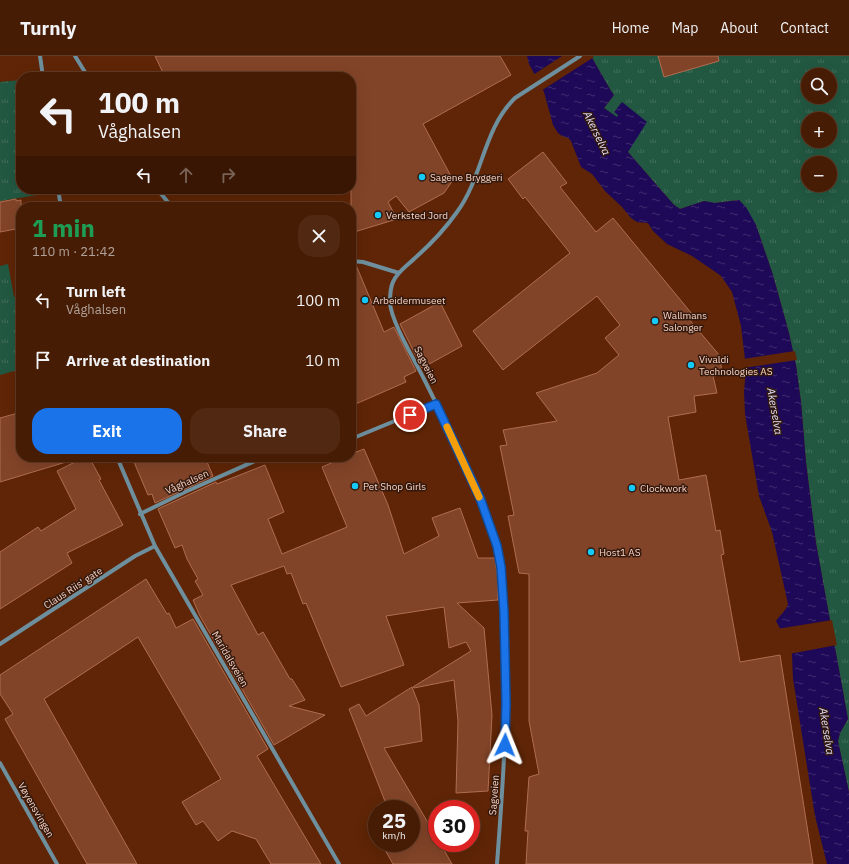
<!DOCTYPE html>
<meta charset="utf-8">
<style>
body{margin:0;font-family:"IBM Plex Sans",sans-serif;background:#512913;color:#f1f3f6;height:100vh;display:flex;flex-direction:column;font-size:15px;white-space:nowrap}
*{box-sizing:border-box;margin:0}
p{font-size:13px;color:#b0a19a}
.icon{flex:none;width:22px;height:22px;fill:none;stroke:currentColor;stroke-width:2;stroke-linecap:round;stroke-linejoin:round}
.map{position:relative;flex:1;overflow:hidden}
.details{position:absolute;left:16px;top:146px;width:340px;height:260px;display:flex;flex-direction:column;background:#471c04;border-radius:16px;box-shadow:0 4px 16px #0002,0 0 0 1px #5f3a26}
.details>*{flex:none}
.hud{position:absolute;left:16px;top:16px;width:340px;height:122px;border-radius:16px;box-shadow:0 4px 16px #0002,0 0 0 1px #5f3a26;background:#471c04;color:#f1f3f6;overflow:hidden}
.controls{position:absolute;left:801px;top:12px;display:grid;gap:8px}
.controls a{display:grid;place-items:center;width:36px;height:36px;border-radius:50%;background:#471c04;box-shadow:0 4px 16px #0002,0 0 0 1px #5f3a26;font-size:20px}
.speed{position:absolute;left:368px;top:744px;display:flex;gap:8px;font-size:20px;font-weight:700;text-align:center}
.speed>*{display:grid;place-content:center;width:52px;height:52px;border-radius:50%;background:#471c04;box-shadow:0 4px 16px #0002,0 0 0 1px #5f3a26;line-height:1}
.speed small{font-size:10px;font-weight:400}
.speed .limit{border:6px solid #d22;background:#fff;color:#111}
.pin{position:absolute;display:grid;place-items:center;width:34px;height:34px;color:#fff;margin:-17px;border:2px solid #fff;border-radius:50%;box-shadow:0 1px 4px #0007}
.me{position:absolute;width:44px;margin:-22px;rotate:2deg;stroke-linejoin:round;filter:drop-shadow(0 0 3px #0008)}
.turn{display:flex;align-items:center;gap:14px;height:84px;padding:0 16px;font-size:18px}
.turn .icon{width:52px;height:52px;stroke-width:2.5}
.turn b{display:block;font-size:28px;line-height:34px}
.lanes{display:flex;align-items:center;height:38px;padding:0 16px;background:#0003;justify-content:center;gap:20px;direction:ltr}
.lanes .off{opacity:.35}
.round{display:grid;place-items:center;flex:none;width:42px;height:42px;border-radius:16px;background:#512913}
.headline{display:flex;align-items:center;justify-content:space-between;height:68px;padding:0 16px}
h1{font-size:24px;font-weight:800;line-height:30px;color:#1e9e55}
.cta{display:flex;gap:8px;margin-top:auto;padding:8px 16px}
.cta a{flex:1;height:46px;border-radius:16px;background:#1a73e8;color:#fff;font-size:16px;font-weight:800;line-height:46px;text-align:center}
.cta a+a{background:#512913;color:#f1f3f6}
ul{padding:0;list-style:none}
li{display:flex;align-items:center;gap:12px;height:60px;padding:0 16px}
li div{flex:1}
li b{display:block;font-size:15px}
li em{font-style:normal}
header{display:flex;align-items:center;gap:24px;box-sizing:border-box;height:56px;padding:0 20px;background:#471c04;border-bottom:1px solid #5f3a26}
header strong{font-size:19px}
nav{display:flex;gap:22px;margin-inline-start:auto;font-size:14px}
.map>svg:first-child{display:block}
.grass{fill:url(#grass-tufts);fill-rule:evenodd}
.water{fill:url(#water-ripples)}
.pier{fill:#5f2506}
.building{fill:#824428;stroke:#af6d51}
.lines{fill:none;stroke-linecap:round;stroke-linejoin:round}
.street{stroke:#6e8f9d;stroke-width:4}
.route-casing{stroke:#114b97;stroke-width:10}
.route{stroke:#1a73e8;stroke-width:7}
.slow{stroke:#f59e0b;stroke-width:7}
.poi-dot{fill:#13cafb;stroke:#33180d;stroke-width:1.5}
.labels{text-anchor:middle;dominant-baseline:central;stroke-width:3;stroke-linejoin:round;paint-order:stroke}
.poi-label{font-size:10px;fill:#f8d3c3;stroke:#33180d;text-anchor:start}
.street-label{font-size:10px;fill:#f8d3c3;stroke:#33180d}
.water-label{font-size:11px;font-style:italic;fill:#dfe0fc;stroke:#33180d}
</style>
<header>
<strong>Turnly</strong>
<nav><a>Home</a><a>Map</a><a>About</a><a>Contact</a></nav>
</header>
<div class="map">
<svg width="849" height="808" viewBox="0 0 849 808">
<defs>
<pattern id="grass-tufts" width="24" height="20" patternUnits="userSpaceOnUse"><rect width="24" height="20" fill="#225842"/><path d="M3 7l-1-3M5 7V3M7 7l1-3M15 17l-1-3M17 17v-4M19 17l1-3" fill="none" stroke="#436f5c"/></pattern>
<pattern id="water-ripples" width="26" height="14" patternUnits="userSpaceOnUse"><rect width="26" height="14" fill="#1d0957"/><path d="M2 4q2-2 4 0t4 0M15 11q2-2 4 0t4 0" fill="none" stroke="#3f2c6e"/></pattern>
</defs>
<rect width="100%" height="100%" fill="#5f2506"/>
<path class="grass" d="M591,0H849V736L838,685L840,677L848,663L816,487L806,406L801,346L796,309L789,277L773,219L756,169L739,144L714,147L704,145L680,153L674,149L628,96L618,59L617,62L604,52L614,39L611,35ZM808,19H830V41H808ZM808,63H830V85H808ZM808,107H830V129H808Z
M21,24V133H42L43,138L0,145V26Z
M8,208L14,241L21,240V313L0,319V210Z"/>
<path class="water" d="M527,0H591L611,35L614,39L604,52L617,61L618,59L614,56L622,46L647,66L628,96L674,149L680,153L704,145L715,147L739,144L746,151L756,169L773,219L789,277L796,309L801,346L806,406L816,487L848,663L840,677L838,685L849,736V808H827L815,760L793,623L792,599L790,591L776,565C780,559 786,555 788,548L772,476L759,440L745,358L744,336L746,312L741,270L732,236L721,220L714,215L692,200L667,188L653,175L648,167L637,166L631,162L622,151L605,135L592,118L581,111L571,85L568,82L562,80L558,77L553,69L544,36L529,8Z"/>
<path class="pier" d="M562,0H593L594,1L541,35L533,19Z
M795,295L797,304L744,312L743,303Z
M832,564L837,589L789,598L788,591L777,573Z"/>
<path class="building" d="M155,0H500L511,19L423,68L453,124L444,137L409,156L396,140L388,146L397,163L351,177V21H165Z
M658,0H718L719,5L664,21Z
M543,96L567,127L560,131L596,176L613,162L692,258L688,262L720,300L722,319L713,320L717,337L694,340L696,356L668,361L679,424L706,419L716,475L720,474L724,498L721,499L740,606L780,599L813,808H526L528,775H525L529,721L539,718L529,665V518L519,517L508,460L514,459L500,390L507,389L503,374L557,365L536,337L597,317L619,299L605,282L620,269L597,240L503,314L473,275L570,197L525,141L523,143L508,123Z
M16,143V145L21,144V172L0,176V146Z
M351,209H356L384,276L394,271L416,315L404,321L406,326L351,350Z
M440,246L462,290L422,312L400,268Z
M18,357L21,368V401H65L66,406L0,426V362Z
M364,393L388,449L404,498L439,480L432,462L460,452L478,502H495L498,525V544L457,547L484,572L492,659L488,735L456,737L458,665L454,624L414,632L413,631L471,595L466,586L449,592L444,551L386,560L404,609L341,631L306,547L303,548L291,517L287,518L284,510L231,529L258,579L263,576L290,623H292L305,644L289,650L325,659L274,689L200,560L193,544L203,539L195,525L198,523L187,503L182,489L175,492L158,453L216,426L217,428L265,409L284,456L268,463L282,498L347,471L322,411L345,401H351V398Z
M85,401H89L101,423L99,424L123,469L67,497L72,507L0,553V496L38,471L41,475L76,453L57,415Z
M144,401H205L213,420L155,447L152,438L148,439L134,406Z
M146,523L167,558L169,557L176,572L193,563L268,693L257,700L321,808H271L256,783L232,775L218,785L203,765L196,769L182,746L221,723L138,581L44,643L137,808H87L5,663L13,658L0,638V619Z
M412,631L419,649L422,685L384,692L437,782V787H440L452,808H393L381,787H411V753H388L349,653L359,648L366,660Z"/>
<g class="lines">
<path class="street" d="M40,0L43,21
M75,0L88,21
M58,133L61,151
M157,133L172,151
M351,205L363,206L399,217
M351,383L436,348
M117,401L155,490L339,808
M140,458L185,436L264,401
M0,588L135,500L155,490
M0,707L57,808
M497,808C501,755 505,702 506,650C507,630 506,611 505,591C504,551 504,510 491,471C473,421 448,371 424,323C415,305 391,265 390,247C390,241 390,232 393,226C397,216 407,210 415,202C431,188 445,173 457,156C483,121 483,73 515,42L580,0"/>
</g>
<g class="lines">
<g class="route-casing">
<path id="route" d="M410,359L436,348L480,442L497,490L501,511L504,556L506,647L505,689"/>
</g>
<use href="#route" class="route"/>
<path class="slow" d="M447,371L479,441"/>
</g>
<g class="poi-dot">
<circle cx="422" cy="121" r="4"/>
<circle cx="378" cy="159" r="4"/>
<circle cx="365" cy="244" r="4"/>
<circle cx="655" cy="265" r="4"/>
<circle cx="691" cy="309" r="4"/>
<circle cx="355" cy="430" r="4"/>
<circle cx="632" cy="432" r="4"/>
<circle cx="591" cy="496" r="4"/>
</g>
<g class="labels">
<g class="poi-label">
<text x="430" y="121">Sagene Bryggeri</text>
<text x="386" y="159">Verksted Jord</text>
<text x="373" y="244">Arbeidermuseet</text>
<text x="663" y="259">Wallmans<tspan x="663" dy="12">Salonger</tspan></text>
<text x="699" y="303">Vivaldi<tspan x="699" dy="12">Technologies AS</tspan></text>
<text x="363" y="430">Pet Shop Girls</text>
<text x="640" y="432">Clockwork</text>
<text x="599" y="496">Host1 AS</text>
</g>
<g class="street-label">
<text transform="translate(426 309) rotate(63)">Sagveien</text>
<text transform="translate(187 426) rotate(-24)">Våghalsen</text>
<text transform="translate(73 532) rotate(-33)">Claus Riis' gate</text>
<text transform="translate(230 603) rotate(60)">Maridalsveien</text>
<text transform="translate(494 739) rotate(-86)">Sagveien</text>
<text transform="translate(36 754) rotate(60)">Vøyensvingen</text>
</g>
<g class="water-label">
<text transform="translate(597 77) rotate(64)">Akerselva</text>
<text transform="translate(775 355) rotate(80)">Akerselva</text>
<text transform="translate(827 675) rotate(81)">Akerselva</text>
</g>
</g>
</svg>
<div class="controls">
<a><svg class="icon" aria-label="search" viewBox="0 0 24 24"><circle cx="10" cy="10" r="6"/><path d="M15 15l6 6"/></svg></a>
<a>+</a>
<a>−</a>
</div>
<div class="speed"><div>25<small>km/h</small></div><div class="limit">30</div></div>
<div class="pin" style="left:410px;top:359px;background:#d93025"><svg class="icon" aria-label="arrive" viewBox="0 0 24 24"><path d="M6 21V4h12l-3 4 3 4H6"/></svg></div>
<svg class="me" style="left:505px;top:689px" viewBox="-20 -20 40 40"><path d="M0-17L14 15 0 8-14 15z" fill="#1a73e8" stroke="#fff" stroke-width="4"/></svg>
<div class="hud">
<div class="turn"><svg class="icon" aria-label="left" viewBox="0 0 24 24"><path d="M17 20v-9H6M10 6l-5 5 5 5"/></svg><div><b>100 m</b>Våghalsen</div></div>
<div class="lanes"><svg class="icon" aria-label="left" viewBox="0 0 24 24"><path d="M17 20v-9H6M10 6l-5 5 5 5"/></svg><svg class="icon off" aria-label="ahead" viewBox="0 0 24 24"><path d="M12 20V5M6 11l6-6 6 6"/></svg><svg class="icon off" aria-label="right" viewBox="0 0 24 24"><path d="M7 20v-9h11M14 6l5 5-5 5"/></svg></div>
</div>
<section class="details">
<div class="headline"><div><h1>1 min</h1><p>110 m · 21:42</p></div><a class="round"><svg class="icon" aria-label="close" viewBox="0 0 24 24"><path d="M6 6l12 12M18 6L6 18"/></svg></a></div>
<ul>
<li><svg class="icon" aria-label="left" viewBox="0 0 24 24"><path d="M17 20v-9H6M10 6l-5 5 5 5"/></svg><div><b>Turn left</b><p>Våghalsen</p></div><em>100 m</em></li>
<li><svg class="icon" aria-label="arrive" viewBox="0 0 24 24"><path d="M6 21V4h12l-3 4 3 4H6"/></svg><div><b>Arrive at destination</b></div><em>10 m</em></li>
</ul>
<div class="cta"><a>Exit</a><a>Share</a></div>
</section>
</div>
